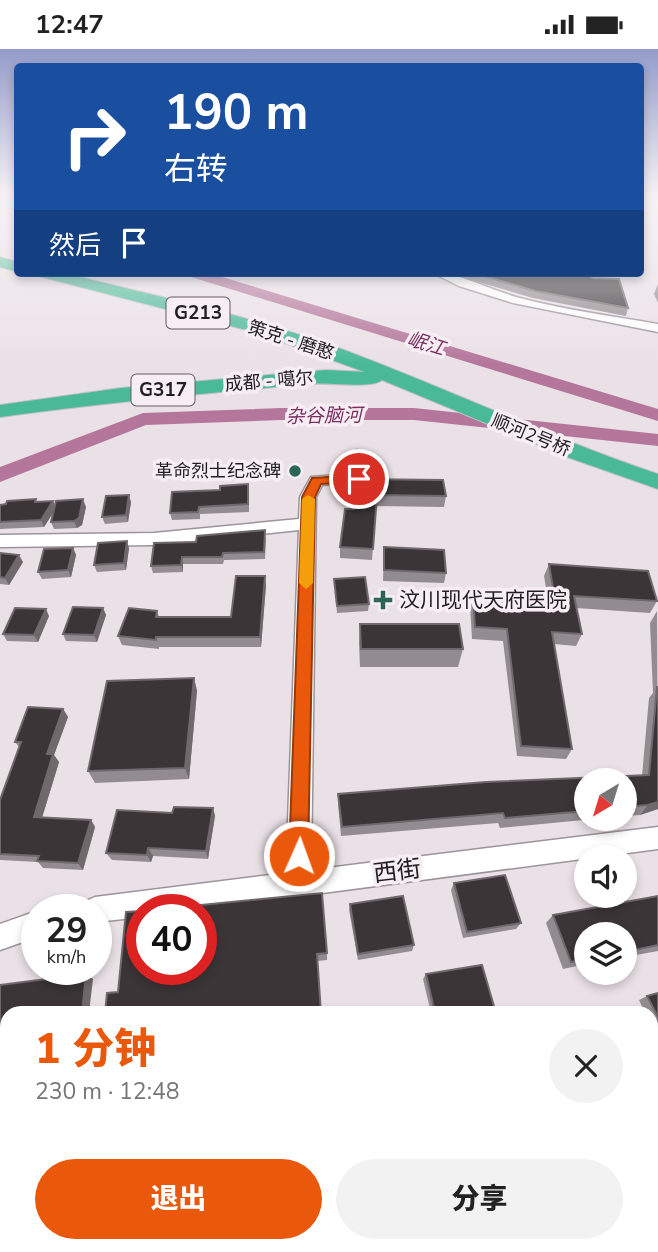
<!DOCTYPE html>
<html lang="zh">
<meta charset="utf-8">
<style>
body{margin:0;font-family:"Nunito Sans","Noto Sans SC",sans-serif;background:#f2f2f2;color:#222;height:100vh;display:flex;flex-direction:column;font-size:26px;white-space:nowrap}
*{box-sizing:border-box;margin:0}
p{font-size:23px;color:#767676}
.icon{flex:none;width:38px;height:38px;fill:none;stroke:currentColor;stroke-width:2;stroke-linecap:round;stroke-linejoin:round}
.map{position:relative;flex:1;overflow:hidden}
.details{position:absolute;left:0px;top:957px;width:658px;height:247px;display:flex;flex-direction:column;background:#fff;border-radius:21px 21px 0 0;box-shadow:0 4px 10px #0003}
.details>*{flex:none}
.hud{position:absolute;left:14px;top:14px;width:630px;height:214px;border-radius:7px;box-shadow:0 4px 10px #0003;background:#1a4fa0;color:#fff;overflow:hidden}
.needle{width:46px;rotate:218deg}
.fabs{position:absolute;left:574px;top:719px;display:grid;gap:14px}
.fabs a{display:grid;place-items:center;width:63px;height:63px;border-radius:50%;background:#fff;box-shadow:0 4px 10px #0003;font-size:35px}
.speed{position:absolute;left:21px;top:845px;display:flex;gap:14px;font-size:35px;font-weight:700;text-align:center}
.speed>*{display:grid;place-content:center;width:91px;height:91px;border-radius:50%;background:#fff;box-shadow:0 4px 10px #0003;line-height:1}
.speed small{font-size:18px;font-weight:400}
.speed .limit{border:10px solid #d22;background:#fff;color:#111}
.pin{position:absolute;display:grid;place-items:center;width:60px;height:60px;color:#fff;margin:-30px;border:4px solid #fff;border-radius:50%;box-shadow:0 2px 7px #0007}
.me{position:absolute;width:77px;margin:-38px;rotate:2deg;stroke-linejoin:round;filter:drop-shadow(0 0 5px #0008)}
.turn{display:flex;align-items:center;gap:24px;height:147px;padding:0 35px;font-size:32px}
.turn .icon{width:91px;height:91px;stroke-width:2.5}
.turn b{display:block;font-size:49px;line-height:60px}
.then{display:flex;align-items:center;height:66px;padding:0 35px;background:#0003;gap:14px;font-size:26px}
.round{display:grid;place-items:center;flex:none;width:74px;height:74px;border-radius:37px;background:#f2f2f2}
.overview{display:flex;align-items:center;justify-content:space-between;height:119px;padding:0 35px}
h1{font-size:42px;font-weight:800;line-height:52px;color:#ea580c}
.primary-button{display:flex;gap:14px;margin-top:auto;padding:14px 35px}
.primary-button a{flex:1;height:80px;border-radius:42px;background:#ea580c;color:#fff;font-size:28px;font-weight:800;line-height:80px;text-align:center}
.primary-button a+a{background:#f2f2f2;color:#222}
.status{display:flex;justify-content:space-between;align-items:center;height:49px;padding:0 35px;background:#fff;direction:ltr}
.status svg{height:19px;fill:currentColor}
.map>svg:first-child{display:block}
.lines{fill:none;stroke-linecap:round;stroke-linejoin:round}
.river{fill:#b5769c;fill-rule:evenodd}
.minor-casing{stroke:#9c9499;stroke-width:3}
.highway-casing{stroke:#c1c0c1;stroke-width:2}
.minor{fill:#fff;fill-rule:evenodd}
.highway{fill:#49ba95;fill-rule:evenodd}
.wall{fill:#928b8f}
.shaded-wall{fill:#70696c}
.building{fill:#3b3538;stroke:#70696c;stroke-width:2}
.route{fill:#ea580c;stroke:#983908;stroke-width:2}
.slow{fill:#f59e0b}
.poi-dot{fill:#2a6652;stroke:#f7eef3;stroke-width:2.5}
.labels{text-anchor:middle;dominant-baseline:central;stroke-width:7;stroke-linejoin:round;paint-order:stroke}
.far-street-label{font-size:18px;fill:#211e20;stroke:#f7eef3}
.far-poi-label{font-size:18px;fill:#211e20;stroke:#f7eef3;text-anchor:end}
.shield{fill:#f7eef3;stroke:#615c5f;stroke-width:2}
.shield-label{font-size:19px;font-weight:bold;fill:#211e20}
.far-water-label{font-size:19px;font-style:italic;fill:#7b2e61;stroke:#f7eef3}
.poi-label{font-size:21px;fill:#211e20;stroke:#f7eef3;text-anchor:start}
.near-street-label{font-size:24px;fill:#211e20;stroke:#f7eef3}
</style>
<div class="status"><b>12:47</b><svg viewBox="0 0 49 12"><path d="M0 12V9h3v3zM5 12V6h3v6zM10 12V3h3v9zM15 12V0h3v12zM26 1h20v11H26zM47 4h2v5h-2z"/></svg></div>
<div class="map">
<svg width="658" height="1203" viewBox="0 0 658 1203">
<rect width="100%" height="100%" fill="#eae1e6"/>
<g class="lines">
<path class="river" d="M185,224H209L658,360V372L188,227Z
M281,359H414L658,385V397L414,371H281L146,376L0,433V418L143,364Z"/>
<g class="minor-casing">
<path id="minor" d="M433,224C461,224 492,242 520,249C565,261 612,267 658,275V283L513,254L459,237Z
M357,401L364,405L367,430L364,433L322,436L316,448L311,821L658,778V800L192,861H142V868L96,873V861H82L86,852L95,848L286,824L299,481L154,496L0,498V486L154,484L299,470L300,448L311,428L351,425L350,405Z
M37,862V888L0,901V875Z"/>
</g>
<g class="highway-casing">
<path id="highway" d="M0,208L18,213V223L0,218Z
M36,224H64C155,247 247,266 336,298C444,338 548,388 658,425V440L567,408L382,331C373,340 325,333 309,335C205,344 103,354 0,368V356L121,339L326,321L365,323L254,283L38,227Z"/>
</g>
<use href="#minor" class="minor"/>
<use href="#highway" class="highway"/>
</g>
<path class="wall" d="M448,224H584L628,259L626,267L533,249Z
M658,235V254L654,245Z
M355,430L446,447L444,458L376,457L372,511L340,509V498L354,460Z
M249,442V463L200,465V470L172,471L170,464Z
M53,452L55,456L86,458L82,476L77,479L54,480L51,473L53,464L44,478L0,480V456Z
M131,453L128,473L105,475L102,468Z
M266,488L265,510L224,511L223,515H183V523L153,524L151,517L196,493Z
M384,498L446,524L444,534L383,532Z
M73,499L76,506L71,528L42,530L38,523Z
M129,499L126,521L97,523L94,516Z
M0,504L23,513L9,536L0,535Z
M549,515L657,552L650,564L576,559L582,585L576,597L554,595L572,700L566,710L517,707L503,592L472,590L470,557L473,546L548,551L544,527Z
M334,530L369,555L368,562L337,564Z
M266,536L261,598H159V600L122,596L118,587L157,562L159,568H231Z
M103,559L106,566L97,593L66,592L63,585Z
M657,562L658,760L640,766L625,767V732H586V770H594L500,779L498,774L341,787L338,755V745L642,727L649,649L653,644L650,574Z
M49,567L38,593L7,592L3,585Z
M360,575L463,600L458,618H360L359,594Z
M194,629L197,642L189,730L95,734L88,722Z
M63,660L68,668L54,706L59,713L42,769L91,771L95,778L83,821L43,819L38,813L0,811V751L19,698L15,693Z
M213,759L215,767L208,810L153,807L151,813L112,811L106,804L172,764Z
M454,834L521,874L516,880L463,889L451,841Z
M658,847V902L625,908V886H586V915L563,920L546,874L553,866Z
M350,855L414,896L412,902L358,911L349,861Z
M126,863L327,904V911L317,912L321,964L118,943Z
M86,925L93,930L7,964V1059L0,1060V936Z
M426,925L496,964H431L423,930Z
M658,944V974L651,977V964H645L639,951L647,947Z
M658,1056V1156L651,1162V1062Z
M0,1181L7,1183V1197H55L61,1199L60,1203H0Z"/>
<path class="shaded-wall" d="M129,446L131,453L128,473L126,466Z
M83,450L86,458L82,476L77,479L74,472Z
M53,452L56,459L44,478L41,471Z
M127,492L129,499L126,521L124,514Z
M73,499L76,506L71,528L68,521Z
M19,506L23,513L9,536L5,529Z
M182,508L183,515V523L181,516Z
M265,527L266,536L261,598L260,588Z
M103,559L106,566L97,593L94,586Z
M46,560L49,567L38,593L34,586Z
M194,629L197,642L189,730L185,719Z
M63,660L68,668L54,706L59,713L40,775L34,768L47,705Z
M658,753V760L640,766L648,756Z
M213,759L215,767L208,810L206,802Z
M91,771L95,778L83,821L78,814Z
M148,799L153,807L151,813L147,806Z
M86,925L93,930L89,964H82Z
M196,1197H200L199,1203H195Z
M61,1199L60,1203H49Z"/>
<path class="building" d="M474,224H584L593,229L619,230L628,259L535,242Z
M355,430L443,431L446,447L377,446L373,500L340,498L345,460H354Z
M248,435V455L199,458L198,463L170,464L172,443L220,441V437Z
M129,446L126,466L102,468L106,447Z
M36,450L35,453L53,452L41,471L0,473V456L6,455L7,452Z
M83,450L79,469L74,472L51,473L56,452Z
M265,481L264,503L223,504L222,508H182L181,516L151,517L154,494L196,493L197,487Z
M127,492L124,514L94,516L98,494Z
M384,498L444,501L446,524L384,521Z
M73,499L68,521L38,523L44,500Z
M0,504L19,506L5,529L0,528Z
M549,515L648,522L657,552L574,547L582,585L552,583L572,700L521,697L507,580L475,578L473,546L555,551Z
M236,527H265L260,588H156V591L118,587L129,559L157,562L156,568H231Z
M365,528L369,555L337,557L334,530Z
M73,558L103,559L94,586L63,585Z
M15,559L46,560L34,586L3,585Z
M360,575H459L463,600H361Z
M194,629L185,719L88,722L107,632Z
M657,638H658V753L648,756L625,758V732H586V762L505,769L503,764L342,778L338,745L486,733L649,726Z
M28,658L63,660L47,705H53L34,768L91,771L78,814L37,812L39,807L0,805V751L21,693H15Z
M174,758L213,759L206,802L148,799L147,806L106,804L117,761L172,764Z
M505,826L521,874L467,883L454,834Z
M322,844L327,904L317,905L321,964H105L107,944L118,943L126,863L142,862V920H201V861H151Z
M403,847L414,896L358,905L350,855Z
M658,847V896L625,903V886H586V910L571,913L553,866Z
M482,916L496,964H435L426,925Z
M86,925L82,964H7V1056L0,1057V936Z
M658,944V968L647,947Z
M658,1064V1156L651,1162V1069Z
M0,1189L7,1191V1197H29L49,1203H0Z
M79,1197H196L195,1203H77Z
M432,1197H550L551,1203H433Z"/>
<linearGradient id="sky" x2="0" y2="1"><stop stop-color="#939bca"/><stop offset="0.47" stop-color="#f6f2f4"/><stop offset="1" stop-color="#f6f2f4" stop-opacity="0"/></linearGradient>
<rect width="658" height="315" fill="url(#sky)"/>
<path class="route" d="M359,426L363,427V433L321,435L315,448L308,807L306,814L299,817L292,814L289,807L302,448L312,429Z"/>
<path class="slow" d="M308,446L315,450L313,534L306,540L299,534L302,450Z"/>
<g class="poi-dot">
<circle cx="295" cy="422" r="7"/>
<path d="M379.5 540.5h7v7h7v7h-7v7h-7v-7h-7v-7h7z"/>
</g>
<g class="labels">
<g class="far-street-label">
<text transform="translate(291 291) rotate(18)">策克 - 磨憨</text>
<text transform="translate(269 332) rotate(-5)">成都 - 噶尔</text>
<text transform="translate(531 386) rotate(22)">顺河2号桥</text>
</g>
<g class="far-poi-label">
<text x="281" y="422">革命烈士纪念碑</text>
</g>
<g class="shield">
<rect x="166.5" y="248.5" width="63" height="31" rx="5"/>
<rect x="131.5" y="325.5" width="63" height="31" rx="5"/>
</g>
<g class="shield-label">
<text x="198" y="264">G213</text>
<text x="163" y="341">G317</text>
</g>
<g class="far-water-label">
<text transform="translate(426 295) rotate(17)">岷江</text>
<text transform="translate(324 367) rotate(-1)">杂谷脑河</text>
</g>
<g class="poi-label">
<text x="399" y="551">汶川现代天府医院</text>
</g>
<g class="near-street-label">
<text transform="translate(397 822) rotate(-7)">西街</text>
</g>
</g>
</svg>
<div class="fabs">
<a><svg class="needle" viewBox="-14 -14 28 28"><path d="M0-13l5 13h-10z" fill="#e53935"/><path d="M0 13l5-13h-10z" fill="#767676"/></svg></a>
<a><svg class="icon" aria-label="sound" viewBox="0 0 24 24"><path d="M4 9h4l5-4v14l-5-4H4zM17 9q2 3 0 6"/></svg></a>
<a><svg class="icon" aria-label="layers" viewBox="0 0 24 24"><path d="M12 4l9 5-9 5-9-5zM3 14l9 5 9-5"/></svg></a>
</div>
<div class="speed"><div>29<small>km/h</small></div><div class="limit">40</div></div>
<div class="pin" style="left:359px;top:430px;background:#d93025"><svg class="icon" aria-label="arrive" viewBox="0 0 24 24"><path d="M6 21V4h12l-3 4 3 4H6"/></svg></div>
<svg class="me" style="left:299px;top:807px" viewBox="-20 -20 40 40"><circle r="17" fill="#ea580c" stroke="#fff" stroke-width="3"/><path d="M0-11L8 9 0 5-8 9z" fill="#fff"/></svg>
<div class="hud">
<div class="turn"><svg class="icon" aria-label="right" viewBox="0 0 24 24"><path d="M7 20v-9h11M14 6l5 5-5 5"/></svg><div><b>190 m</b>右转</div></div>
<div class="then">然后<svg class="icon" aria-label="arrive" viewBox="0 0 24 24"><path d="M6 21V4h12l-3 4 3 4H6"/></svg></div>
</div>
<section class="details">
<div class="overview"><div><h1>1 分钟</h1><p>230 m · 12:48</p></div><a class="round"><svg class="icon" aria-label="close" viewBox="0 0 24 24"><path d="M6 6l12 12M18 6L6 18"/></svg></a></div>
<div class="primary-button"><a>退出</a><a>分享</a></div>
</section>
</div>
